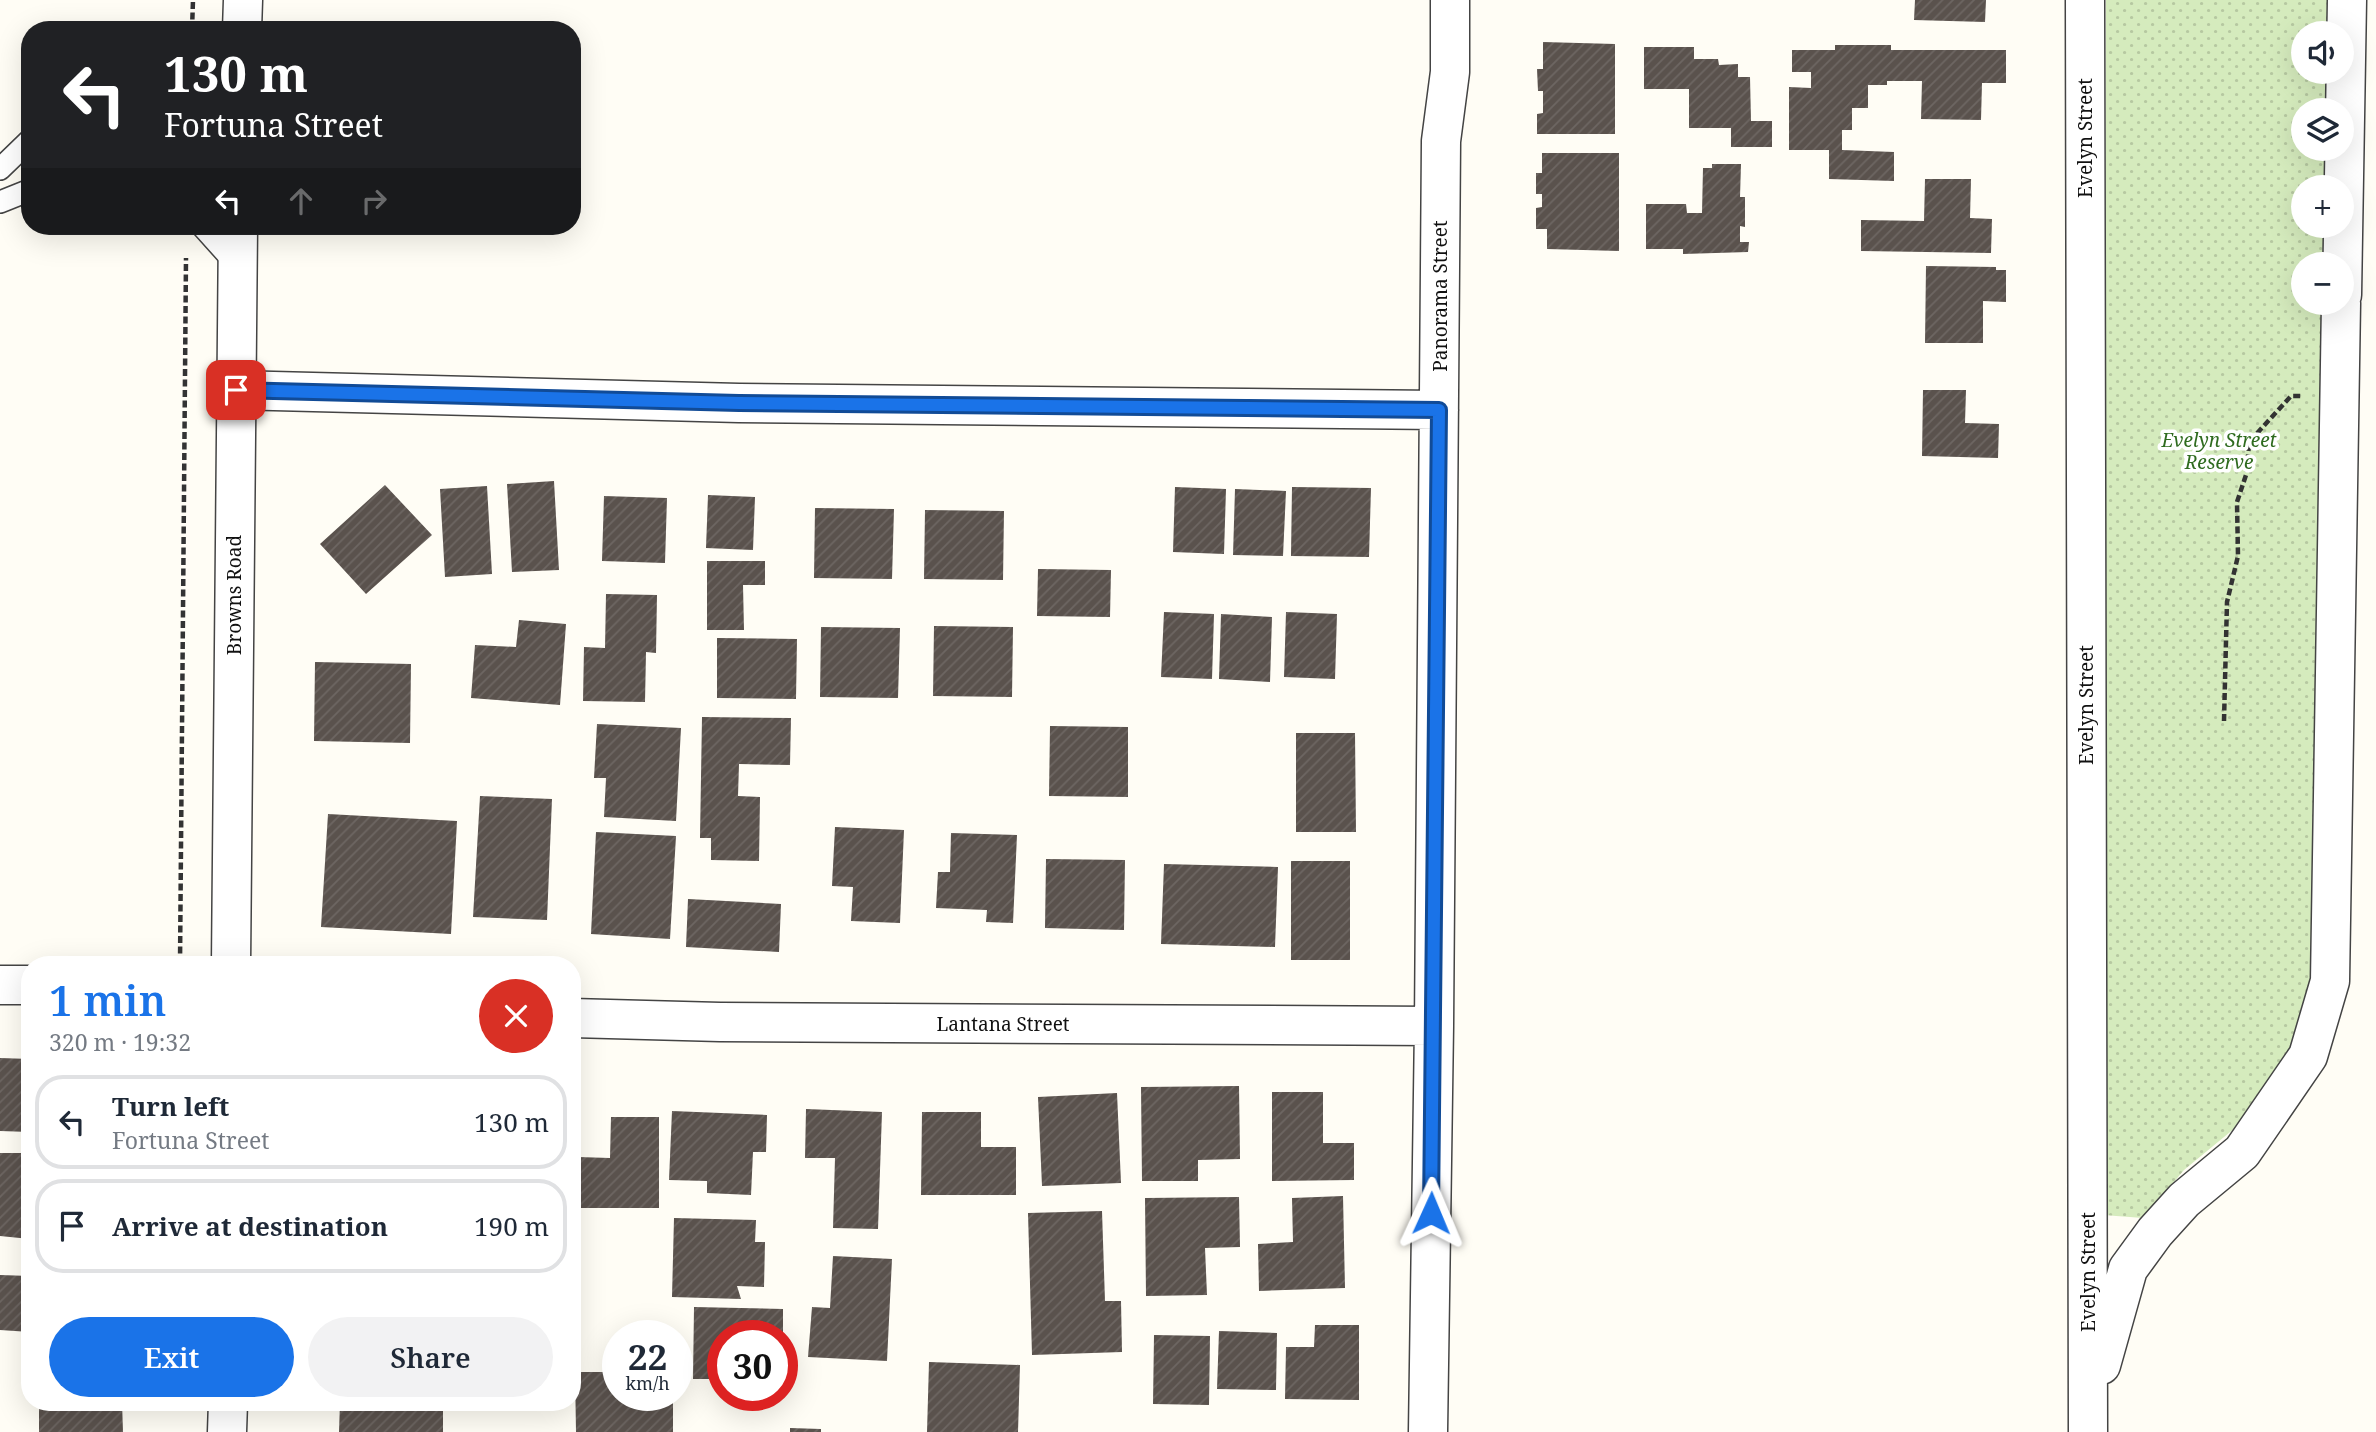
<!DOCTYPE html>
<meta charset="utf-8">
<style>
body{margin:0;font-family:"Noto Serif",serif;background:#f2f2f3;color:#1f2937;height:100vh;display:flex;flex-direction:column;font-size:26px;white-space:nowrap}
*{box-sizing:border-box;margin:0}
p{font-size:23px;color:#747a83}
.icon{flex:none;width:38px;height:38px;fill:none;stroke:currentColor;stroke-width:2;stroke-linecap:round;stroke-linejoin:round}
.map{position:relative;flex:1;overflow:hidden}
.sheet{position:absolute;left:21px;top:956px;width:560px;height:455px;display:flex;flex-direction:column;background:#fff;border-radius:28px;box-shadow:0 7px 28px #0002}
.sheet>*{flex:none}
.guide{position:absolute;left:21px;top:21px;width:560px;height:214px;border-radius:28px;box-shadow:0 7px 28px #0002;background:#202124;color:#fff;overflow:hidden}
.controls{position:absolute;left:2291px;top:21px;display:grid;gap:14px}
.controls a{display:grid;place-items:center;width:63px;height:63px;border-radius:50%;background:#fff;box-shadow:0 7px 28px #0002;font-size:35px}
.speed{position:absolute;left:602px;top:1320px;display:flex;gap:14px;font-size:35px;font-weight:700;text-align:center}
.speed>*{display:grid;place-content:center;width:91px;height:91px;border-radius:50%;background:#fff;box-shadow:0 7px 28px #0002;line-height:1}
.speed small{font-size:18px;font-weight:400}
.speed .limit{border:10px solid #d22;background:#fff;color:#111}
.pin{position:absolute;display:grid;place-items:center;width:60px;height:60px;color:#fff;margin:-30px;border-radius:14px;box-shadow:0 4px 10px #0006}
.me{position:absolute;width:77px;margin:-38px;rotate:1deg;stroke-linejoin:round;filter:drop-shadow(0 0 5px #0008)}
.turn{display:flex;align-items:center;gap:24px;height:147px;padding:0 28px;font-size:32px}
.turn .icon{width:91px;height:91px;stroke-width:2.5}
.turn b{display:block;font-size:49px;line-height:60px}
.lanes{display:flex;align-items:center;height:66px;padding:0 28px;background:#0003;justify-content:center;gap:35px;direction:ltr}
.lanes .off{opacity:.35}
.round{display:grid;place-items:center;flex:none;width:74px;height:74px;border-radius:37px;background:#f2f2f3}
.summary{display:flex;align-items:center;justify-content:space-between;height:119px;padding:0 28px}
h1{font-size:42px;font-weight:600;line-height:52px;color:#1a73e8}
.button{display:flex;gap:14px;margin-top:auto;padding:14px 28px}
.button a{flex:1;height:80px;border-radius:42px;background:#1a73e8;color:#fff;font-size:28px;font-weight:600;line-height:80px;text-align:center}
.button a+a{background:#f2f2f3;color:#1f2937}
ul{padding:0;list-style:none}
li{display:flex;align-items:center;gap:21px;height:94px;margin:0 14px 10px;padding:0 14px;border:4px solid #e0e1e3;border-radius:28px}
li div{flex:1}
li b{display:block;font-size:26px}
li em{font-style:normal}
.map>svg:first-child{display:block}
.grass{fill:url(#grass-dots)}
.building{fill:url(#building-hatch)}
.lines{fill:none;stroke-linecap:round;stroke-linejoin:round}
.service-casing{stroke:#444;stroke-width:24}
.minor-casing{stroke:#444;stroke-width:41}
.path{stroke:#333;stroke-width:4.5;stroke-dasharray:7 3.5;stroke-linecap:butt}
.service{stroke:#fff;stroke-width:21}
.minor{stroke:#fff;stroke-width:38}
.route-casing{stroke:#114b97;stroke-width:18}
.route{stroke:#1a73e8;stroke-width:12}
.labels{text-anchor:middle;dominant-baseline:central;stroke-width:7;stroke-linejoin:round;paint-order:stroke}
.street-label{font-size:19px;fill:#111;stroke:#fff}
.park-label{font-size:19px;font-style:italic;fill:#2f6b1f;stroke:#fff}
</style>
<div class="map">
<svg width="2376" height="1432" viewBox="0 0 2376 1432">
<defs>
<pattern id="grass-dots" width="8" height="8" patternUnits="userSpaceOnUse" patternTransform="scale(1.75)"><rect width="8" height="8" fill="#d5ebbd"/><path d="M2 2h.1M6 6h.1" fill="none" stroke="#b6c8a1" stroke-width="1.8" stroke-linecap="round"/></pattern>
<pattern id="building-hatch" width="6" height="6" patternUnits="userSpaceOnUse" patternTransform="scale(1.75)"><rect width="6" height="6" fill="#5a524d"/><path d="M-1 1l2-2M0 6l6-6M5 7l2-2" fill="none" stroke="#6d6662"/></pattern>
</defs>
<rect width="100%" height="100%" fill="#fffdf5"/>
<path class="grass" d="M2106,0H2337V33H2303V72H2337V110H2303V149H2336V187H2303V226H2336V264H2303V303H2335L2325,959L2303,1031L2241,1123L2184,1170L2143,1218L2103,1215Z"/>
<path class="building" d="M1915,0H1986L1985,22L1914,20Z
M1543,42L1615,44V134H1537V114L1543,113V91H1538L1537,69H1543Z
M1835,45H1891V50H2006V83H1982L1981,120L1921,119L1922,81H1887V85H1868V108H1852V130H1842V150L1894,152V181L1829,179V150H1789V87L1811,88V72H1792V50H1835Z
M1644,47H1694V59H1718L1719,65L1738,64V77H1750L1751,121H1772V147H1731V128H1689V89H1644Z
M1542,153H1619V251L1547,249V229H1536V208L1542,207V194H1536V173H1542Z
M1712,164H1741L1740,197H1745V227L1740,226V242H1749L1748,252L1683,254V249H1646V204H1686L1687,213H1702L1703,168H1712Z
M1925,179H1971L1970,218L1992,219L1991,253L1861,251V220L1924,221Z
M1926,266L1996,267V270H2006V302L1983,301V343H1925Z
M1923,390H1966L1965,423L1999,424L1998,458L1922,456Z
M554,481L559,570L512,572L507,484Z
M385,485L432,535L366,594L320,544Z
M487,486L492,574L445,577L440,489Z
M1175,487L1226,489L1224,554L1173,552Z
M1292,487L1371,488L1369,557L1291,556Z
M1235,489L1286,491L1283,556L1233,555Z
M708,495L755,497L753,550L706,548Z
M604,496L667,498L665,563L602,561Z
M815,508L894,509L892,579L814,578Z
M925,510L1004,511L1003,580L924,579Z
M707,561H765V585H743L744,630H707Z
M1038,569L1111,570L1110,617L1037,616Z
M606,594L657,595L656,653L646,652L645,702L583,701L584,647L605,648Z
M1164,612L1214,614L1212,679L1161,677Z
M1286,612L1337,614L1335,679L1284,677Z
M1221,614L1272,617L1270,682L1219,679Z
M519,620L566,624L560,705L471,698L475,645L516,647Z
M934,626L1013,627L1012,697L933,696Z
M821,627L900,628L898,698L820,697Z
M717,638L797,639L796,699L717,698Z
M315,662L411,664L410,743L314,741Z
M702,717L791,718L790,765L739,764L738,796L760,797L759,861L711,860V838H700Z
M597,724L681,728L676,821L604,817L606,778H594Z
M1050,726L1128,727V797L1049,796Z
M1296,733H1355L1356,832H1296Z
M480,796L552,799L547,920L473,917Z
M328,814L457,821L451,934L321,927Z
M835,827L904,830L900,923L851,921L853,887L832,886Z
M596,832L676,836L670,939L591,934Z
M951,833L1017,835L1013,923L986,922L987,910L936,908L938,872H950Z
M1046,859L1125,860L1124,930L1045,928Z
M1291,861H1350V960H1291Z
M1164,864L1278,867L1275,947L1161,944Z
M688,899L781,904L779,952L686,947Z
M0,1058L30,1059V1132L0,1131Z
M1239,1086L1240,1159L1198,1160V1181H1142L1141,1087Z
M1272,1092H1323V1143H1354V1180L1272,1181Z
M1117,1093L1121,1183L1042,1186L1038,1097Z
M806,1109L882,1112L878,1229L833,1228L835,1158H805Z
M672,1111L767,1115L766,1152H753L751,1195L707,1193V1181L669,1180Z
M922,1112H981V1147H1016V1195H921Z
M611,1117H659V1208H578V1157L610,1158Z
M0,1153H30V1239L0,1236Z
M1343,1196L1345,1288L1259,1291L1258,1244L1293,1242L1292,1198Z
M1239,1197L1240,1247L1205,1248L1207,1295L1146,1296L1145,1198Z
M1102,1211L1105,1301H1121L1122,1352L1032,1355L1028,1213Z
M674,1218L756,1220L755,1242H765L764,1287L737,1286L741,1299L672,1297Z
M833,1256L892,1259L887,1361L808,1357L812,1307L830,1308Z
M0,1275L30,1276V1332L0,1330Z
M694,1307L783,1309V1335H723V1379H693Z
M1315,1325H1359V1400L1285,1399L1286,1347H1314Z
M1219,1331L1277,1333L1276,1390L1217,1389Z
M1154,1335L1210,1336L1209,1405L1153,1404Z
M929,1362L1020,1365L1018,1432H927Z
M575,1372H618V1395H673V1432H576Z
M39,1402H122L123,1432H39Z
M340,1402H443V1432H339Z
M790,1428L821,1429V1432H790Z"/>
<g class="lines">
<g class="service-casing">
<path id="service" d="M0,169L29,141
M0,202L30,190
M202,226L237,265"/>
</g>
<g class="minor-casing">
<path id="minor" d="M2085,0L2088,1432
M242,30L243,0
M2342,295L2347,0
M236,390L739,403L1439,410
M231,964L238,226
M0,985H30
M572,1018L720,1022L1434,1026
M2101,1365L2128,1269L2155,1232L2184,1200L2242,1152L2308,1056L2330,981L2341,303
M227,1432L228,1402
M1428,1432L1434,1026L1441,141L1450,72V0"/>
</g>
<path class="path" d="M192,30L193,0
M2224,721L2227,602L2238,556L2237,502L2247,472L2249,442L2291,396H2301
M180,964L186,258"/>
<use href="#service" class="service"/>
<use href="#minor" class="minor"/>
</g>
<g class="lines">
<g class="route-casing">
<path id="route" d="M236,390L739,403L1439,410L1431,1213"/>
</g>
<use href="#route" class="route"/>
</g>
<g class="labels">
<g class="street-label">
<text transform="translate(2085 138) rotate(-90)">Evelyn Street</text>
<text transform="translate(1440 296) rotate(-90)">Panorama Street</text>
<text transform="translate(234 595) rotate(-90)">Browns Road</text>
<text transform="translate(2086 705) rotate(-90)">Evelyn Street</text>
<text x="1003" y="1024">Lantana Street</text>
<text transform="translate(2088 1272) rotate(-90)">Evelyn Street</text>
</g>
<g class="park-label">
<text x="2219" y="440">Evelyn Street<tspan x="2219" dy="22">Reserve</tspan></text>
</g>
</g>
</svg>
<div class="controls">
<a><svg class="icon" aria-label="sound" viewBox="0 0 24 24"><path d="M4 9h4l5-4v14l-5-4H4zM17 9q2 3 0 6"/></svg></a>
<a><svg class="icon" aria-label="layers" viewBox="0 0 24 24"><path d="M12 4l9 5-9 5-9-5zM3 14l9 5 9-5"/></svg></a>
<a>+</a>
<a>−</a>
</div>
<div class="speed"><div>22<small>km/h</small></div><div class="limit">30</div></div>
<div class="pin" style="left:236px;top:390px;background:#d93025"><svg class="icon" aria-label="arrive" viewBox="0 0 24 24"><path d="M6 21V4h12l-3 4 3 4H6"/></svg></div>
<svg class="me" style="left:1431px;top:1213px" viewBox="-20 -20 40 40"><path d="M0-17L14 15 0 8-14 15z" fill="#1a73e8" stroke="#fff" stroke-width="4"/></svg>
<div class="guide">
<div class="turn"><svg class="icon" aria-label="left" viewBox="0 0 24 24"><path d="M17 20v-9H6M10 6l-5 5 5 5"/></svg><div><b>130 m</b>Fortuna Street</div></div>
<div class="lanes"><svg class="icon" aria-label="left" viewBox="0 0 24 24"><path d="M17 20v-9H6M10 6l-5 5 5 5"/></svg><svg class="icon off" aria-label="ahead" viewBox="0 0 24 24"><path d="M12 20V5M6 11l6-6 6 6"/></svg><svg class="icon off" aria-label="right" viewBox="0 0 24 24"><path d="M7 20v-9h11M14 6l5 5-5 5"/></svg></div>
</div>
<section class="sheet">
<div class="summary"><div><h1>1 min</h1><p>320 m · 19:32</p></div><a class="round" style="background:#d93025;color:#fff"><svg class="icon" aria-label="close" viewBox="0 0 24 24"><path d="M6 6l12 12M18 6L6 18"/></svg></a></div>
<ul>
<li><svg class="icon" aria-label="left" viewBox="0 0 24 24"><path d="M17 20v-9H6M10 6l-5 5 5 5"/></svg><div><b>Turn left</b><p>Fortuna Street</p></div><em>130 m</em></li>
<li><svg class="icon" aria-label="arrive" viewBox="0 0 24 24"><path d="M6 21V4h12l-3 4 3 4H6"/></svg><div><b>Arrive at destination</b></div><em>190 m</em></li>
</ul>
<div class="button"><a>Exit</a><a>Share</a></div>
</section>
</div>
